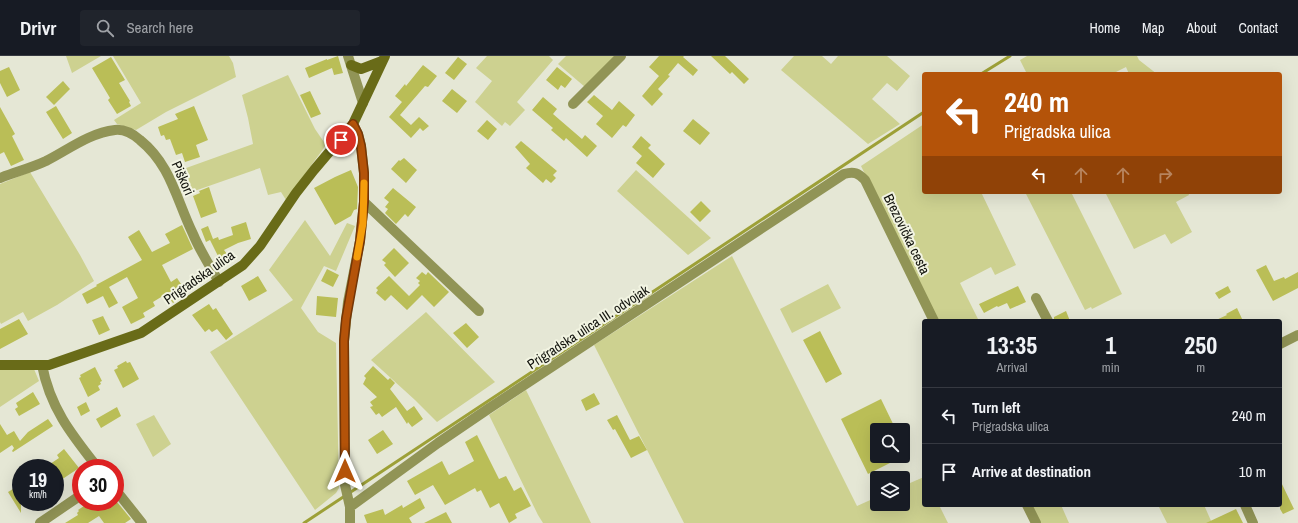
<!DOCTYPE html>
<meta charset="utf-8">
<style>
body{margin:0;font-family:"Archivo Narrow",sans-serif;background:#20242c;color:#f1f3f6;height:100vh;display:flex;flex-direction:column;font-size:15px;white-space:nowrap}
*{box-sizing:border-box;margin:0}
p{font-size:13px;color:#9ea1a6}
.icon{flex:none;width:22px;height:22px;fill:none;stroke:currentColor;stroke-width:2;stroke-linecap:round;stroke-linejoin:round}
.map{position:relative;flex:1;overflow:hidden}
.panel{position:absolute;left:922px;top:263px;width:360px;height:188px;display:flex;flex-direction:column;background:#171b24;border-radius:4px;box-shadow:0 4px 16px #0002}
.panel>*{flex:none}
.banner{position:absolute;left:922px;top:16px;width:360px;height:122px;border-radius:4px;box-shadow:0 4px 16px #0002;background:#b45309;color:#fff;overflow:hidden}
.fabs{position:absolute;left:870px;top:367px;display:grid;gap:8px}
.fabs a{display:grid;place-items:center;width:40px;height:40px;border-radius:4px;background:#171b24;box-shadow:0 4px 16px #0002;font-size:20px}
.speed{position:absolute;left:12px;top:403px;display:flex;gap:8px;font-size:20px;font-weight:700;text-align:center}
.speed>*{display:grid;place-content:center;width:52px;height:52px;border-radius:50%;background:#171b24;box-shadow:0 4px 16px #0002;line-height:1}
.speed small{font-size:10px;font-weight:400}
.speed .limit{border:6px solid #d22;background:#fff;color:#111}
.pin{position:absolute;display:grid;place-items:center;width:34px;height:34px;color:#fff;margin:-17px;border:2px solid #fff;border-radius:50%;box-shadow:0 1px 4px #0007}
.me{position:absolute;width:44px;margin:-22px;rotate:0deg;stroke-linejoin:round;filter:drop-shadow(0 0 3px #0008)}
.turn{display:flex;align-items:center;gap:14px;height:84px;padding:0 16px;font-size:18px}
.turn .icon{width:52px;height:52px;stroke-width:2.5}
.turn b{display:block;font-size:28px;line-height:34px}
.lanes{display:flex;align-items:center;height:38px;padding:0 16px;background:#0003;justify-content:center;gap:20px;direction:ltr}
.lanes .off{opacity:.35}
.eta{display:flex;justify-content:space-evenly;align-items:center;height:68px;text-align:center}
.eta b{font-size:24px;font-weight:700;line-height:28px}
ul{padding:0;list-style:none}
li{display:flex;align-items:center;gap:12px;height:56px;padding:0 16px;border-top:1px solid #363941}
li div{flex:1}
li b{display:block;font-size:15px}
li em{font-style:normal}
header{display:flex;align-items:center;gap:24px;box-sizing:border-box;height:56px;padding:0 20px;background:#171b24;border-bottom:1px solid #363941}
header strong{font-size:19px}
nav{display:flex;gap:22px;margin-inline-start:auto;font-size:14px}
.search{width:280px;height:36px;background:#20242c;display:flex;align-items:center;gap:10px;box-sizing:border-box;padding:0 14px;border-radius:4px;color:#9ea1a6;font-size:15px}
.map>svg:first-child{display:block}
.green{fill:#cdd190}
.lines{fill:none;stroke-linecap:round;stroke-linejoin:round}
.stream{stroke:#9da037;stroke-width:3}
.building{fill:#babe57}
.minor{stroke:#919456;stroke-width:10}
.secondary{stroke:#696b18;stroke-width:10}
.route-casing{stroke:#753606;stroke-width:10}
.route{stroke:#b45309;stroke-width:7}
.slow{stroke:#f59e0b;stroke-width:7}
.labels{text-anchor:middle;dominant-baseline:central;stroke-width:4;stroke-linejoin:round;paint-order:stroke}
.street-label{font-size:14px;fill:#12130d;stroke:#f2f4e2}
</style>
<header>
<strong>Drivr</strong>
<div class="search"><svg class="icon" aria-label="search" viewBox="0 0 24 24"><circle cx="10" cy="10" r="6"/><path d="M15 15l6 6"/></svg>Search here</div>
<nav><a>Home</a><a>Map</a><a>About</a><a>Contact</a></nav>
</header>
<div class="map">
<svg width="1298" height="467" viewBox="0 0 1298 467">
<rect width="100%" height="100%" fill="#e5e7d5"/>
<path class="green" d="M66,0H101L72,17Z
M113,0H229L233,7L236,21L166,56L136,74L117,68L114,64L141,47Z
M487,0H549L553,4L517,46L525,54L510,70L505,66L502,70L475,46L492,25L476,12Z
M566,0H616L585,31L558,8Z
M794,0H822L831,8L838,0H887L910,20L897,35L887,27L872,43L900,68L868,88L781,14Z
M1027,0H1137L1139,4L1157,18H1129L1126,11L1112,18H1027L1020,4Z
M288,19L315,73L326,89L286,144L281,136L268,139L260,112L183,139L175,116L253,88L248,62L242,39Z
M924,68V136H981L1016,209L995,219L991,211L960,227L979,265H937L861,110Z
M636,114L711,182L688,199L617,135Z
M30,116L80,199L94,225L57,249L28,265L23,256L1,268L0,266V128Z
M1025,136H1071L1122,238L1092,253L1091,251L1085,254Z
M1105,136H1188L1189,139L1176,146L1192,176L1171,188L1165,178L1134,193Z
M305,164L330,200L347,167L355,170L336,215L324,210L301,252L318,276L336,287L339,432L336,437L315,454L210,296L293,244L269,214Z
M732,200L857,450L877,441V448H903V430L924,421V449H939L948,467H684L594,289Z
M828,228L841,252L792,277L780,253Z
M426,256L495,326L437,366L415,344L371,304Z
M0,313H34L39,325L0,351Z
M526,334L591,467H543L538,459L489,359Z
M154,359L171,388L153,401L136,368Z
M1030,449H1061L1069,467H1039Z
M1158,449H1204L1212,467H1167Z"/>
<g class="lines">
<path class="stream" d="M981,18L1010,0
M304,467L924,56"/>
</g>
<path class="building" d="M338,0L343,17L334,19L332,12L309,22L305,12L327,3V4Z
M659,0H684L683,1L698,14L693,20L678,7L668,19L670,20L658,33L663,38L652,50L642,40L659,20L649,11Z
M711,0H725L749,23L744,28L732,16L730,18Z
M111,1L125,24L119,27L130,45L129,46L131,50L117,58L108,44L110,42L92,12Z
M458,1L467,8L454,24L445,17Z
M423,9L437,20L428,31L425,30L400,59L411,69L419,61L429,70L423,75L420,72L411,82L389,61L402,46L395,40L405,28L406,30Z
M9,11L20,34L7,41L0,27V15Z
M557,11L572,23L565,32L561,29L558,34L546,24Z
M63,25L70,33L54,49L46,41Z
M452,33L467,45L457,57L442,45Z
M310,35L321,58L311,62L300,39Z
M594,39L612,54L619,45L635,59L626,71L623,69L612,82L596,68L603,60L587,46Z
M543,41L557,53L553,58L582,83L585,79L597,90L587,101L566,82L564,85L551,74L553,72L532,54Z
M56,50L72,77L63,83L46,56Z
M194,50L208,84L196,89L200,101L185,106L182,97L176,99L170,83L166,84L164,79L161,80L158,71L178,63L175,58Z
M0,51L15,78L12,80L24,104L11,110L4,96L0,98Z
M693,63L710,77L700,89L683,75Z
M487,64L497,73L488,84L477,75Z
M641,80L651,89L648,92L665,108L653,122L636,107L642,100L632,91Z
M521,85L557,115L553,119L556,122L551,127L546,123L543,127L526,112L530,108L515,91Z
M404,102L417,114L406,127L391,113L399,104L400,105Z
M351,114L358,131L357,153L354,154L351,160L335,169L314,132L335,121Z
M209,131L217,156L201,162L193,140L200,137L199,135Z
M393,132L416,151L408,161L405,158L396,168L385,157L388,153L385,151L389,146L384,142Z
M701,145L711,155L700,166L690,156Z
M246,166L251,183L238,187L224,194L227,198L219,202L210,184L206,186L201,173L208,170L213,183L218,181L219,184L233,179L231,171Z
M182,169L193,193L162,209L171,226L177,222L187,237L173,247L166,238L153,246L155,250L143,257L145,261L131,268L122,251L138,242L127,221L109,231L118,247L109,252L103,240L87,248L82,238L97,230L96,229L142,204L128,181L139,174L152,196L170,187L165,178Z
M394,192L409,207L395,221L384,209L386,207L382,204Z
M1266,209L1274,225L1284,221L1285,223L1298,216V232L1273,245L1256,214Z
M327,213L339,219L333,231L321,225Z
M422,216L426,219L428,216L449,236L434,251L422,239L407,254L391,239L385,245L376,237L378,234L376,232L389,220L409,240L420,229L418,227L420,225L416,222Z
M258,220L267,235L249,245L241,230Z
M1018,230L1026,246L1010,253L1007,247L998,251L997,250L984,257L979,248Z
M1228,230L1231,236L1219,243L1215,237Z
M317,240L338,242L336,261L316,259Z
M209,248L213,254L216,252L233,278L226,284L217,273L212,276L209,273L205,276L192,259Z
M1237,252L1243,265H1214L1227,259L1226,258Z
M1066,255L1070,265H1054V261Z
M103,260L110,274L99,279L92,264Z
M19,263L28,278L0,293V273Z
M466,267L479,281L467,292L453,277Z
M820,275L842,318L826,327L803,284Z
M126,305L127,307L130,306L139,323L123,332L114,314L118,312L117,310Z
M373,310L388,324L390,322L395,327L390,333L407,355L414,350L423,363L412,371L408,366L407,368L396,351L382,361L379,357L376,359L370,351L373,350L370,346L377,341L363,328L366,322L364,320Z
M95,311L102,325L100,326L101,328L98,330L100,334L88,341L79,322L81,321L80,319Z
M33,336L40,348L19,360L15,353L18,351L16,347Z
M594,337L600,348L586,355L581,344Z
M881,343L896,374H877V400H903V388L908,398L868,418L841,363Z
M86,346L90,355L81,360L77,351Z
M117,351L121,360L101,372L96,363Z
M617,359L630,384L639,380L647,394L631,402L615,373L613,374L607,364Z
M48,363L53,370L13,396L12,395L14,392L12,389L0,397V368L7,379L14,375L20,385L28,376Z
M383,374L393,388L377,398L368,384Z
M477,379L499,423L506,420L514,435L521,431L531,450L515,458L517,462L509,467L499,447L490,452L481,434L477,436L475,432L445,449L433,429L415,439L407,425L442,405L449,419L474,405L465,386Z
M64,393L79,412L55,428V412H44L59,402L57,399Z
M1280,424L1294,453L1283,458L1280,453Z
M18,430L21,435V457L8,436Z
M420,442L425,452L409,462L412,467H367L364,459L383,453L385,459L402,449L403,452Z
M90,446H117L131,463L125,467H104L99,460L88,467H65L78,459L77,457L79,455L78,454Z
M1236,453L1243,467H1206Z
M446,456L452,467H424Z"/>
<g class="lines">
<path class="minor" d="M348,0L363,47
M573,48L621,0
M0,122C15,116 31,112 46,105C68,94 89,77 115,74C124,73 133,78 140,84C171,109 176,143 193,178C200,195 210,210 219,226
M364,146L479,255
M1036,242L1048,265
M1280,288L1298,279
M42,309C50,352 72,379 98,412
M115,433L142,467
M1027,449L1036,467
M1245,449L1253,467
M350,451L438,387L488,353L844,118C854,115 858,117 865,124L934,265
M40,467L81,439
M350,467V451L345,429L344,285L348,246L360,185L364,146V117L361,90L358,78L353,68"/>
<path class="secondary" d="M351,9L361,13L382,5
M0,309H49L141,277L243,209L260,190L296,137L314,114L353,68L385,0"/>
</g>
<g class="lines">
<g class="route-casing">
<path id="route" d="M341,84L353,68L358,78L361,90L364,117V146L360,185L346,263L344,285L345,415"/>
</g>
<use href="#route" class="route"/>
<path class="slow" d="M357,201L363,167L364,127"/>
</g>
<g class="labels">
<g class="street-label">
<text transform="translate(183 122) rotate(66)">Piškori</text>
<text transform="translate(907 178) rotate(64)">Brezovička cesta</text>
<text transform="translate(199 221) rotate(-35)">Prigradska ulica</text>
<text transform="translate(588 271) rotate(-33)">Prigradska ulica III. odvojak</text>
</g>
</g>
</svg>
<div class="fabs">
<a><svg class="icon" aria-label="search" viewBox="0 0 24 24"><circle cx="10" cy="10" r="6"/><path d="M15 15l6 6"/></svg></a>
<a><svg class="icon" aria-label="layers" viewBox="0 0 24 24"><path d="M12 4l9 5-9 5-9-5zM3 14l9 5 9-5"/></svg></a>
</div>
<div class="speed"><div>19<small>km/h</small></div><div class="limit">30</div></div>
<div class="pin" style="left:341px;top:84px;background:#d93025"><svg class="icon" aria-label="arrive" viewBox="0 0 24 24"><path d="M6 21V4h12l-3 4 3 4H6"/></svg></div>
<svg class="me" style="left:345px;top:415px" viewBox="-20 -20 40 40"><path d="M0-17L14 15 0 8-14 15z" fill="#b45309" stroke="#fff" stroke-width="4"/></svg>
<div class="banner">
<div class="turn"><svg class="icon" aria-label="left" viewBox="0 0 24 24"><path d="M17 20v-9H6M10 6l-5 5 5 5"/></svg><div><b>240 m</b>Prigradska ulica</div></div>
<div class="lanes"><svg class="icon" aria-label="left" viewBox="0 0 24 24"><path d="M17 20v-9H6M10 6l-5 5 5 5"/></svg><svg class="icon off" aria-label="ahead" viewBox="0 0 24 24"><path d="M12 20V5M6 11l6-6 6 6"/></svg><svg class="icon off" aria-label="ahead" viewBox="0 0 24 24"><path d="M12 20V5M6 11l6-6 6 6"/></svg><svg class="icon off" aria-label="right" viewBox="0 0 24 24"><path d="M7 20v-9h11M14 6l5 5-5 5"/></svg></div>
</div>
<section class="panel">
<div class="eta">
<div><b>13:35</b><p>Arrival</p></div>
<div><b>1</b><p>min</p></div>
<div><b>250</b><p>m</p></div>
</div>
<ul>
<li><svg class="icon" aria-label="left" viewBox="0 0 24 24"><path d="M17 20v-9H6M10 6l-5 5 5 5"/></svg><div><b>Turn left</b><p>Prigradska ulica</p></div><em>240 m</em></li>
<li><svg class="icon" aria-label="arrive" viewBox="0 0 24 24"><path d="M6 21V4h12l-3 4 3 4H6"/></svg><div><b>Arrive at destination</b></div><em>10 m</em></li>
</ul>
</section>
</div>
